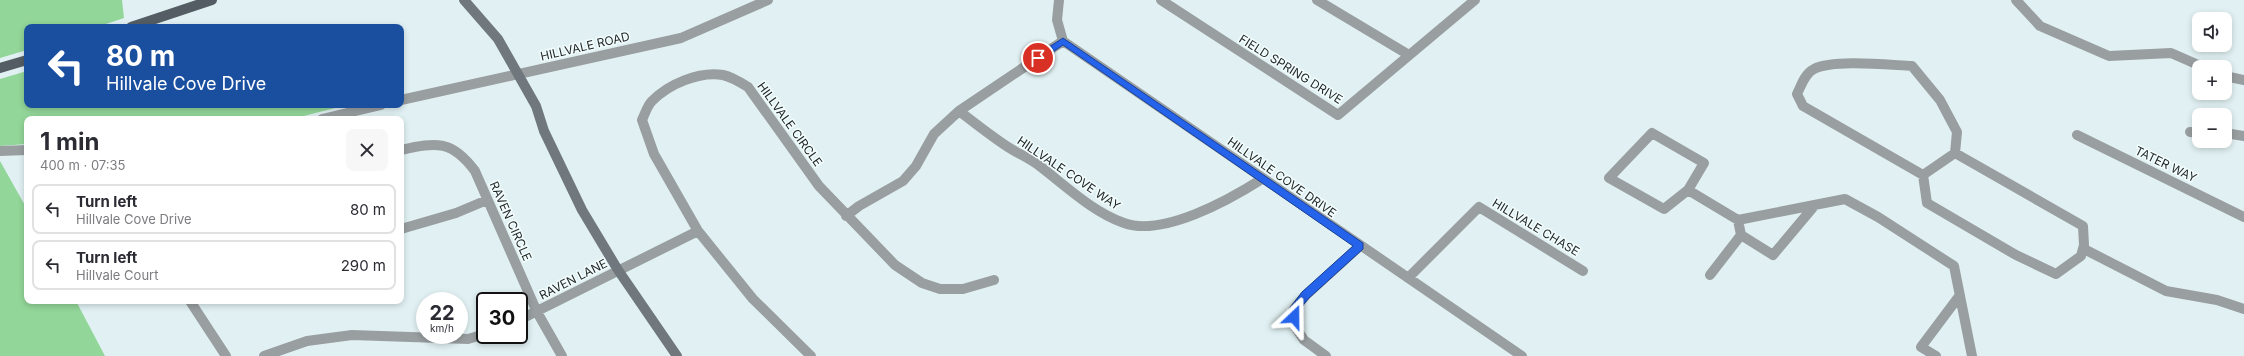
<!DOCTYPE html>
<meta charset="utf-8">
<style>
body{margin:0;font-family:Inter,sans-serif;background:#f7f7f7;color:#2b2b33;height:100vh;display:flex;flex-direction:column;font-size:15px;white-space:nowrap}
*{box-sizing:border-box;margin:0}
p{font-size:13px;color:#7c7c81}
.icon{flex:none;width:22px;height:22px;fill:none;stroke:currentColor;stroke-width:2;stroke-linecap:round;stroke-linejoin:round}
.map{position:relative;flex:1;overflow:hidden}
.drawer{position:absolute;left:24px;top:116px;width:380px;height:188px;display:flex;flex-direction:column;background:#fff;border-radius:8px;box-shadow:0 2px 6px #0003}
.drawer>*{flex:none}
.hud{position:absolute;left:24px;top:24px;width:380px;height:84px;border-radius:8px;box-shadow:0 2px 6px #0003;background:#1a4fa0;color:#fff;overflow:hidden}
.tools{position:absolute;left:2192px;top:12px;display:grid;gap:8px}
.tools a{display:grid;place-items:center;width:40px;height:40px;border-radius:8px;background:#fff;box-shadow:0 2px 6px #0003;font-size:20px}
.speed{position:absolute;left:416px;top:292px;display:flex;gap:8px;font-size:20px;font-weight:700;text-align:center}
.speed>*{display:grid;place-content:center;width:52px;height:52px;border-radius:50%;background:#fff;box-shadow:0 2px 6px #0003;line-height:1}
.speed small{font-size:10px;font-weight:400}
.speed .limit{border:2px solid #111;border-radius:6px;background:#fff;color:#111}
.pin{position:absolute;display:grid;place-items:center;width:34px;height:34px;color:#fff;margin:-17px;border:2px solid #fff;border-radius:50%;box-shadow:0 1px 4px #0007}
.me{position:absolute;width:44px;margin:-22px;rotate:23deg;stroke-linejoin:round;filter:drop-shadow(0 0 3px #0008)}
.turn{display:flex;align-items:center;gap:14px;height:84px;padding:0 16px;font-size:18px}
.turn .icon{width:52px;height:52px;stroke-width:2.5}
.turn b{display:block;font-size:28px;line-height:34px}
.round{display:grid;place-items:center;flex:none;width:42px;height:42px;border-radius:8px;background:#f7f7f7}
.overview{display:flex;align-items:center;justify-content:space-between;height:68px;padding:0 16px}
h1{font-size:24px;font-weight:700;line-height:30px}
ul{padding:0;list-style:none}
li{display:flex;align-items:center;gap:12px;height:50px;margin:0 8px 6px;padding:0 8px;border:2px solid #e1e1e2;border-radius:8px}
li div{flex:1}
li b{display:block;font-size:15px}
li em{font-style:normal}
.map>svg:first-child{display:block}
.green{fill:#93d699}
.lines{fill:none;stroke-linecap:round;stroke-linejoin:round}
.street{stroke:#999ea1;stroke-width:10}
.secondary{stroke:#70787d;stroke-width:10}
.primary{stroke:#545d63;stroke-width:10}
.route{fill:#2563eb;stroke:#184099}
.labels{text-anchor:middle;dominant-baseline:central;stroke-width:3;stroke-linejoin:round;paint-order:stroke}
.street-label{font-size:12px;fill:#1f2525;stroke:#f3fdfe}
</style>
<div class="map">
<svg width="2244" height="356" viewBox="0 0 2244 356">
<rect width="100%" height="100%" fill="#e1f1f3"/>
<path class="green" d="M0,0H122L124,18L97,27H27V50L0,58Z
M27,71V105H347L292,119H27V144L0,146V79Z
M0,161L27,209V301H76L105,356H0Z"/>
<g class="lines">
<path class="street" d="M1059,0L1057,20L1063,41L1522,356
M1161,0L1338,115L1475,0
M1317,0L1409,55
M2016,0L2040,26L2109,56L2171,53L2203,67
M2225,76L2244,80
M401,100L681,38L768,0
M959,111C975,123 991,136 1008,147C1019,154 1031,159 1041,167C1067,187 1093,212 1124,223C1163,237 1229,200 1262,179
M322,119L381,105
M2190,132L2199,133
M1652,133L1704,163L1688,190L1664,209L1609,178Z
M2225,133L2244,136
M2077,135L2244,217
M401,150C437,142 452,140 475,171L537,312L562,356
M0,151L27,150
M1955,153L2083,226L2084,245L2081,256L2056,274L2016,255L1927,203L1923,175Z
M1923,175L1803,106L1797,94C1801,86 1805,73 1814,69C1834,59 1889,65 1912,66L1940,100L1957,132L1955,153
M1688,190L1738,220L1845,199L1878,217L1954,266L1972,356
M846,216L859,206L903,181L916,166L934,134L959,111L1063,41
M1738,220L1741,235L1773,255L1815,205
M401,229L456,213L487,200
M2086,250L2166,291L2217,300L2244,309
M1710,275L1741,235
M1408,278L1479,207L1583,271
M190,301L226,356
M519,320L698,231
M264,356L307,341L352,335L468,339L485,334
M811,356L753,299L698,231L654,154L642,120C645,114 647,106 652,101C669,84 699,71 723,75C732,77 740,82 748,87L819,186L895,265L922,283L940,289H963L994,280
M1326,356L1304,340L1294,325V309L1306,295L1360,246
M1936,356L1921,347L1960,295"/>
<path class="secondary" d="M464,0L498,39L536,106L544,131L582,210L618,270L677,356"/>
<path class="primary" d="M131,27L212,0
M0,68L27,60"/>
</g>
<path class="route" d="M1063,38L1363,243V249L1309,298L1299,310L1298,320H1291L1289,309L1302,292L1353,246L1063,45L1041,60H1035V56Z"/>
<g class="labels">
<g class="street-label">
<text transform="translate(585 46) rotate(-13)">HILLVALE ROAD</text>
<text transform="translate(1291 69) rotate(32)">FIELD SPRING DRIVE</text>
<text transform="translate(790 124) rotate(54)">HILLVALE CIRCLE</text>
<text transform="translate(2166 164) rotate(26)">TATER WAY</text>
<text transform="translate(1069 173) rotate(34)">HILLVALE COVE WAY</text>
<text transform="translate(1282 177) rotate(35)">HILLVALE COVE DRIVE</text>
<text transform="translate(511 221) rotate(66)">RAVEN CIRCLE</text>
<text transform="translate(1536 227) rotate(31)">HILLVALE CHASE</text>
<text transform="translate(573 279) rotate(-27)">RAVEN LANE</text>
</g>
</g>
</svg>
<div class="tools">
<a><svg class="icon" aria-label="sound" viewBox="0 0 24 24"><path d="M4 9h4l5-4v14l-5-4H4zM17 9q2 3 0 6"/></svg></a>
<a>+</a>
<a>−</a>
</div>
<div class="speed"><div>22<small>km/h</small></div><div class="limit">30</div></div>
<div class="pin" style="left:1038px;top:58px;background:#d93025"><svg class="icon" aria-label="arrive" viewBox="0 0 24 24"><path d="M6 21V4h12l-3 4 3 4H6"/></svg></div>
<svg class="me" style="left:1294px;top:317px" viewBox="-20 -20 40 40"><path d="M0-17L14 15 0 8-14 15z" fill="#2563eb" stroke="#fff" stroke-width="4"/></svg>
<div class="hud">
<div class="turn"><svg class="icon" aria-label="left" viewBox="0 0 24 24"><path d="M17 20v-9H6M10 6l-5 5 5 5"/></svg><div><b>80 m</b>Hillvale Cove Drive</div></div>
</div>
<section class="drawer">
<div class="overview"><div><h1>1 min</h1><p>400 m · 07:35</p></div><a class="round"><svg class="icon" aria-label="close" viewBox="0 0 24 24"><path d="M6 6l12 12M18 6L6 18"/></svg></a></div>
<ul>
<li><svg class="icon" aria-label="left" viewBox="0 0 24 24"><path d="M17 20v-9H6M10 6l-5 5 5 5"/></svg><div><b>Turn left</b><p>Hillvale Cove Drive</p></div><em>80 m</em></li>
<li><svg class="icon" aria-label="left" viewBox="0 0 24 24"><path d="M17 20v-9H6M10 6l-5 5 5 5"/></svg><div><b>Turn left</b><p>Hillvale Court</p></div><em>290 m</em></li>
</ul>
</section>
</div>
